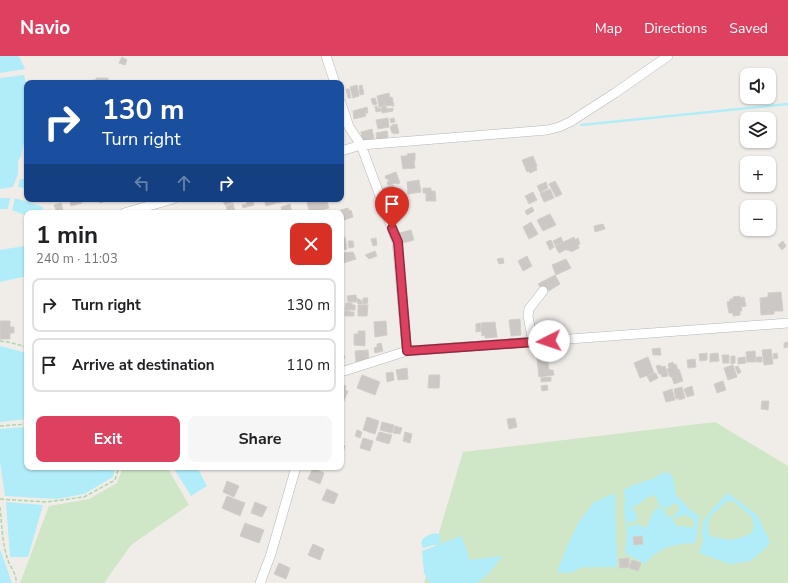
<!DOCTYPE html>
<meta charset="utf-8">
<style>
body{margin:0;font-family:"Nunito Sans",sans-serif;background:#f6f6f6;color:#202124;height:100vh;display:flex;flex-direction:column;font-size:15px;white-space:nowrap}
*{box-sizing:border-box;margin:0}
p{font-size:13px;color:#757577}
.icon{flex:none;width:22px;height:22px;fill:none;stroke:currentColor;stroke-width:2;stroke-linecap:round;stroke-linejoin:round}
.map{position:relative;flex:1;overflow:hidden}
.sheet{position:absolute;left:24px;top:154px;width:320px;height:260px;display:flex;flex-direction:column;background:#fff;border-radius:8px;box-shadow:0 1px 3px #0004}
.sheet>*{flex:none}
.banner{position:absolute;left:24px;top:24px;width:320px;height:122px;border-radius:8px;box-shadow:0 1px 3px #0004;background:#1a4fa0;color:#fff;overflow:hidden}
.buttons{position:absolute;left:740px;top:12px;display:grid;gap:8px}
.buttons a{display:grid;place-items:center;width:36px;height:36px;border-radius:8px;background:#fff;box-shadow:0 1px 3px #0004;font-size:20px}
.pin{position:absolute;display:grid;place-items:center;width:34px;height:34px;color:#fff;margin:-41px -17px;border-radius:50% 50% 50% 0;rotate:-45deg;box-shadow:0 0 4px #0007}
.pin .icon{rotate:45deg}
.me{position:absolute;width:44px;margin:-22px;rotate:266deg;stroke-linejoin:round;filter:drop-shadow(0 0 3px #0008)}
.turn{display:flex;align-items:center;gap:14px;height:84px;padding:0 12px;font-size:18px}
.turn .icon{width:52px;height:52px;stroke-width:2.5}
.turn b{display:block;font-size:28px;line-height:34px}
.lanes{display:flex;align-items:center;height:38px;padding:0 12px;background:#0003;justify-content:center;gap:20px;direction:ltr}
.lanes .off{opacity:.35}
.round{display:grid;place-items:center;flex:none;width:42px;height:42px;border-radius:8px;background:#f6f6f6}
.head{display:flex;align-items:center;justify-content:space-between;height:68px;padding:0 12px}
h1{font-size:24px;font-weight:700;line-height:30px}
.cta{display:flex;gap:8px;margin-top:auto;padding:8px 12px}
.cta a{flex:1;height:46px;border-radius:8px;background:#de415f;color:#fff;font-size:16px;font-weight:700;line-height:46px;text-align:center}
.cta a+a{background:#f6f6f6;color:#202124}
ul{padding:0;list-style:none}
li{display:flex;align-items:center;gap:12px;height:54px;margin:0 8px 6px;padding:0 4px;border:2px solid #e0e0e0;border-radius:8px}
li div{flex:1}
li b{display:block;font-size:15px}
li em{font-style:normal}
header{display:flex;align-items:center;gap:24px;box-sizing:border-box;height:56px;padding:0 20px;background:#de415f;color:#fff}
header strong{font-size:19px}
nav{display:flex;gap:22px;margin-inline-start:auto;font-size:14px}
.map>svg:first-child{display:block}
.green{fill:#cfe6c7}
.water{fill:#b0edf9;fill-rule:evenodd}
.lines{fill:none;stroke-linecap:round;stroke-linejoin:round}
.stream{stroke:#b0edf9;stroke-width:2.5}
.building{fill:#ccc8c5;stroke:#d5cdc7}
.minor-casing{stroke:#b3b7b9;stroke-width:10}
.path{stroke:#acd7ab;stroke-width:1.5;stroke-dasharray:4 2;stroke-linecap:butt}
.minor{stroke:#fff;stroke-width:9}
.route-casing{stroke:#902a3e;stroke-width:10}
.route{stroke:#de415f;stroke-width:7}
</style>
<header>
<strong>Navio</strong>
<nav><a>Map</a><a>Directions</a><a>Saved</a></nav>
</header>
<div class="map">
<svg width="788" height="527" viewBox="0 0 788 527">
<rect width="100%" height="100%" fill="#f0ede9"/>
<path class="green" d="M715,366L788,410V527H424L463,396Z
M123,411H167L189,449L131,489L104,527H20L49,450L89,443L117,427Z"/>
<path class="water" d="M0,0H19L25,13L0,17Z
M24,19L27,32V81L25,82L21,100L18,105V118L13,131L0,133V22Z
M20,123H27V133L18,131Z
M0,142H10L8,153H0Z
M15,142L43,151L44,157H27V160L12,154Z
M27,160V220L0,226V194L24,190Z
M0,290L27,297V363L0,366Z
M27,371V411H116L113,421L84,438L57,443L5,440L0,406V373Z
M173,411H197L207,430L191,440Z
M668,416L673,421L676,439L689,453L699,460L697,479L695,487C681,487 665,490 654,499C651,501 648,505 645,508L625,497L627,476L624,456L625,444L624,434C633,428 643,426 652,423C659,420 659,417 668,416ZM652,439L656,441L659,449L666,453L673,448H677L679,452L678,456L674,459L676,463C683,457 687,459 694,464V470L691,472L683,470L679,471L673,465L674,463L672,460L668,461L665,459L666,455L658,451C652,454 650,465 647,471C641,472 639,467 634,468L632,471H629L628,469L629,465L634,466L637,464V458L632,452L638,448L641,447L643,444Z
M615,437L617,511H583L571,517L557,516L566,493L578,467L594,446Z
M728,437L757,459L770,486L766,492L750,505L730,508L699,497L703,486L702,475L703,465L714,451ZM727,445H733L752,461L754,472L750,478L740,482L729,484L720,482L709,480L708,469L710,461Z
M6,446L43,449L28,501H10Z
M437,477L440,480L441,487L423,492L421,486C424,480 430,478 437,477Z
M461,480L467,494L469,504L503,500L488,518L477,527H430L424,517L422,495Z
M0,492V493L12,527H0Z"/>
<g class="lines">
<path class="stream" d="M581,69L788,48"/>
</g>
<path class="building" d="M122,1L127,4L125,9L119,7Z
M96,22H108V27H92V24H96Z
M357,29L359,40L353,42L350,31Z
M362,29L364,38L360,39L359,30Z
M346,33H349L351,42H348Z
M389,37L390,42L392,41L394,50H392V49L387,50V49L379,51L377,40Z
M375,42L377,48L373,49L371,43Z
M375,50H377V52H380L381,55L376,56Z
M386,50L387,53L393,52V55L382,57L381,51Z
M367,51L368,57H365L366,60L354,63L353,55Z
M388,62L389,71L378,73L376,64Z
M394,62L395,66L391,67L390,63Z
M397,68L399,77L394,78V77H392L390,71L392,70V69Z
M372,73L375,87H363L361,76Z
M387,75L388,81L386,82L387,86H377L376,77Z
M415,97V105H414L415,112L403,113L401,100H407V98Z
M533,100L537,110H536L537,114L530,117L529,115L527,116L522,104Z
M396,116L400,127L397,128L396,127L388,129L387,126L389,125L388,123H386L385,120Z
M419,124L421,136L408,138L407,126Z
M555,125L562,138L556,141L549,128Z
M546,126L548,132L540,136L537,130Z
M393,129L395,136L390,138L391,142L384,144L381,133Z
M423,132H431V135H435L436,145H426V137H423Z
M550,133L554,142L544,146L540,137Z
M533,136L537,144L529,148L525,140Z
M397,140L401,151L389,155L387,147L392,146L391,142Z
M69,143H81L82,147L71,150Z
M94,143H108L109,144L100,147L99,144L95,146Z
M227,143H235L236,145L225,149L223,145L227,144Z
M246,143H256V144L253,145L254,149L243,152L242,149L247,148Z
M264,143H268V144L276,143L277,147L266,150Z
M277,143H291L278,147Z
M309,143H326L329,152L310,157L307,147L310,146Z
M61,147L63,154L57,156L54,149Z
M233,148L235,155L228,157L226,150Z
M290,148L292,157H283L281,151Z
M532,151L534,155L527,159L525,155Z
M348,152L349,155L351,154L353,161L344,164L341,154Z
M401,152L403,159L395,162L392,155Z
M550,158L556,169L543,175L537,164Z
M531,166L538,178L529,183L523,171Z
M603,168L605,173L595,176L594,170Z
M411,174L414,184L399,188L396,178Z
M345,181L347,193L343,194L341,182Z
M561,181L563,186L555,189L553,185Z
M574,181L575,184L578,182L580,188L578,189L579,192L571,196L570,194L568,195L567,193L559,197L555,190Z
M376,182L377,189L373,190L371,183Z
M551,184L554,191L550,194L546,186Z
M348,185H353L354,191L349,192Z
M783,185L786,190L782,194L778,189Z
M375,195L377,200L369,203L365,199Z
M353,196L356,203L343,207L341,197Z
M527,200L532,210L523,215L518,205Z
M503,202L504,207L499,208L497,203Z
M566,203L571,212L556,219L552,209Z
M555,219L560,228L547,236L544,230L541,232L538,228Z
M781,236L783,255H774V258L761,259L760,242L768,241V237Z
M356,239L357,246H348L347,240Z
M740,240V242L744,241L746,250L741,251L742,255H740V259L733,260V257H729L727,246L730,245V243H733V241Z
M358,242L360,244H362V248H358L357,243Z
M363,242H368L367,248H363Z
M346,247H352V249H355V254H345Z
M358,249H368L367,260H358Z
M345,255H350V256H354V260H345Z
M520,263L521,279L511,280L509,264Z
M0,265H10V271H14V277H10V283H0Z
M386,265L387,279L375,281L374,266Z
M495,266L497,281L485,282V279L482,280L481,267Z
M480,267L481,275L476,276V268Z
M358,275H365V290L354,289V278H358Z
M788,286V291L784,292V287Z
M381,287L383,295L375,297L374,292L377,291V288Z
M660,292L661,299H653L652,293Z
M771,293L773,308L764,309L762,294Z
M368,294L369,305L356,306L355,295Z
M755,295L756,306H747L746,296Z
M707,297V304L700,305L699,298Z
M718,297L719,305L710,306V298Z
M777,297L778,302L774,303L773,298Z
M342,299L345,300L343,305H341Z
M722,299H729V307H723Z
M547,300L549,314H553L554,319L539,321L537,302Z
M731,300H735V307L731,308Z
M648,301L654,317L640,322L634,307Z
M745,301L746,307L738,308V302Z
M756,301H762V306H757Z
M695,303L696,311L688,312L687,304Z
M673,306L674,309L676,308L678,314L679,313L683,325L674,328L672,321H670L667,313L669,312L668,308Z
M660,309L661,311L665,310L668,320L662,321L661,318H659L656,310Z
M733,309L737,321L728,324L724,312Z
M738,310L741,316L738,318L735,311Z
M407,312L408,323L398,324L396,314Z
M393,316L394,324L387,326L386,317Z
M656,317L658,322L650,326L647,320Z
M362,319L380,326L375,339L357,332Z
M429,319H440L439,332H428Z
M551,321V325L541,326V322Z
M723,325L726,334L717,337L714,328Z
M341,328L346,330L345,334L348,335L344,345L341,344Z
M547,329L548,334L542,335L541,330Z
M692,330L694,339L687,341L684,333Z
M682,331L685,342L679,344V342L676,343L674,333Z
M672,333L675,344L666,346L663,336Z
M762,345H769L768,354L761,353Z
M367,361L379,365L375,378L363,374Z
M515,362L517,371L509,373L507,363Z
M382,366L394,369L392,377L380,374Z
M395,370L402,372L400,378L393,377Z
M357,374L362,376L360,382L355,380Z
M379,376L392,379L389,388L376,384Z
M405,376L412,378L410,387L403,385Z
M363,382L373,385L370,395L360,392Z
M341,388L345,390L341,402Z
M313,412L324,417L320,428L308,423Z
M227,425L239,430L234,441L223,436Z
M327,433L338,438L334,448L322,444Z
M227,440L245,447L240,460L222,452Z
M255,446L267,451L262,461L251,457Z
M245,467L264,474L259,487L240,480Z
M642,480L643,488L634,489L633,481Z
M313,488L324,493L320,504L308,499Z
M629,502V511L620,512L619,503Z
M632,504L641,507L638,515L629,512Z
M279,507L290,512L286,523L274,518Z"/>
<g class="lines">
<g class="minor-casing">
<path id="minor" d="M326,0L335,27
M341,47L349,71L361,89L397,186L407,295L788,267
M341,95L361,89L547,74L559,71L570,66L615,37L668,0
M124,157L173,143
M533,286L528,260L529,253L543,235
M341,316L407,295
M260,527L271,498L296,411"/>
</g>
<path class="path" d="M0,285L8,286L27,291
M0,370L27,368
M0,443L46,446L84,441L115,424L119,411
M0,451C2,470 2,489 9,507C12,513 17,520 16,527"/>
<use href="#minor" class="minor"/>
</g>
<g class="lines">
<g class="route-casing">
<path id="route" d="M392,172L398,186L407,295L549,285"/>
</g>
<use href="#route" class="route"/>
</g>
</svg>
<div class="buttons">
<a><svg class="icon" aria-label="sound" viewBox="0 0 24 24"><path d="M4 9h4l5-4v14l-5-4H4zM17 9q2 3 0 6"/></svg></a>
<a><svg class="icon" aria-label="layers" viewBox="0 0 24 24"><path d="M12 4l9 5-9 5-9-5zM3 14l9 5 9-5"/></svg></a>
<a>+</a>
<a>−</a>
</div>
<div class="pin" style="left:392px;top:172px;background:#d93025"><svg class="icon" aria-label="arrive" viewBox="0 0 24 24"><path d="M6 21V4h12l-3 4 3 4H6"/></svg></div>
<svg class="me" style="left:549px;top:285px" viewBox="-20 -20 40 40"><circle r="19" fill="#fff"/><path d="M0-13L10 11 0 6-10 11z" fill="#de415f"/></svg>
<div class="banner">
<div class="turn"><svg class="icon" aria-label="right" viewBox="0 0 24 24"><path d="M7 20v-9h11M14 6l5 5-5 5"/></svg><div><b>130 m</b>Turn right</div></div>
<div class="lanes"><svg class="icon off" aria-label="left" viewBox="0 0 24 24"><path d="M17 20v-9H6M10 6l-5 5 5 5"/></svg><svg class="icon off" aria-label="ahead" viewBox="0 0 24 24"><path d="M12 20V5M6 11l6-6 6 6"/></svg><svg class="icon" aria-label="right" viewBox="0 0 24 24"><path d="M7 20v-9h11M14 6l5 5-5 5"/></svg></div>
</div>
<section class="sheet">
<div class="head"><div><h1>1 min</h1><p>240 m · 11:03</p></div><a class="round" style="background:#d93025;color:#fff"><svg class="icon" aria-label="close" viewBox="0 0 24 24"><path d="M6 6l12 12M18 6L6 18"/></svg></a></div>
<ul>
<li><svg class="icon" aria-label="right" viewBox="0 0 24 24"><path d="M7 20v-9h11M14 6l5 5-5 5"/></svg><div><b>Turn right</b></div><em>130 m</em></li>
<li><svg class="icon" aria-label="arrive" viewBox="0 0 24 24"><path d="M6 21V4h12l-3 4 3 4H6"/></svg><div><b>Arrive at destination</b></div><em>110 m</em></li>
</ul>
<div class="cta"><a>Exit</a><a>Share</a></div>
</section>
</div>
